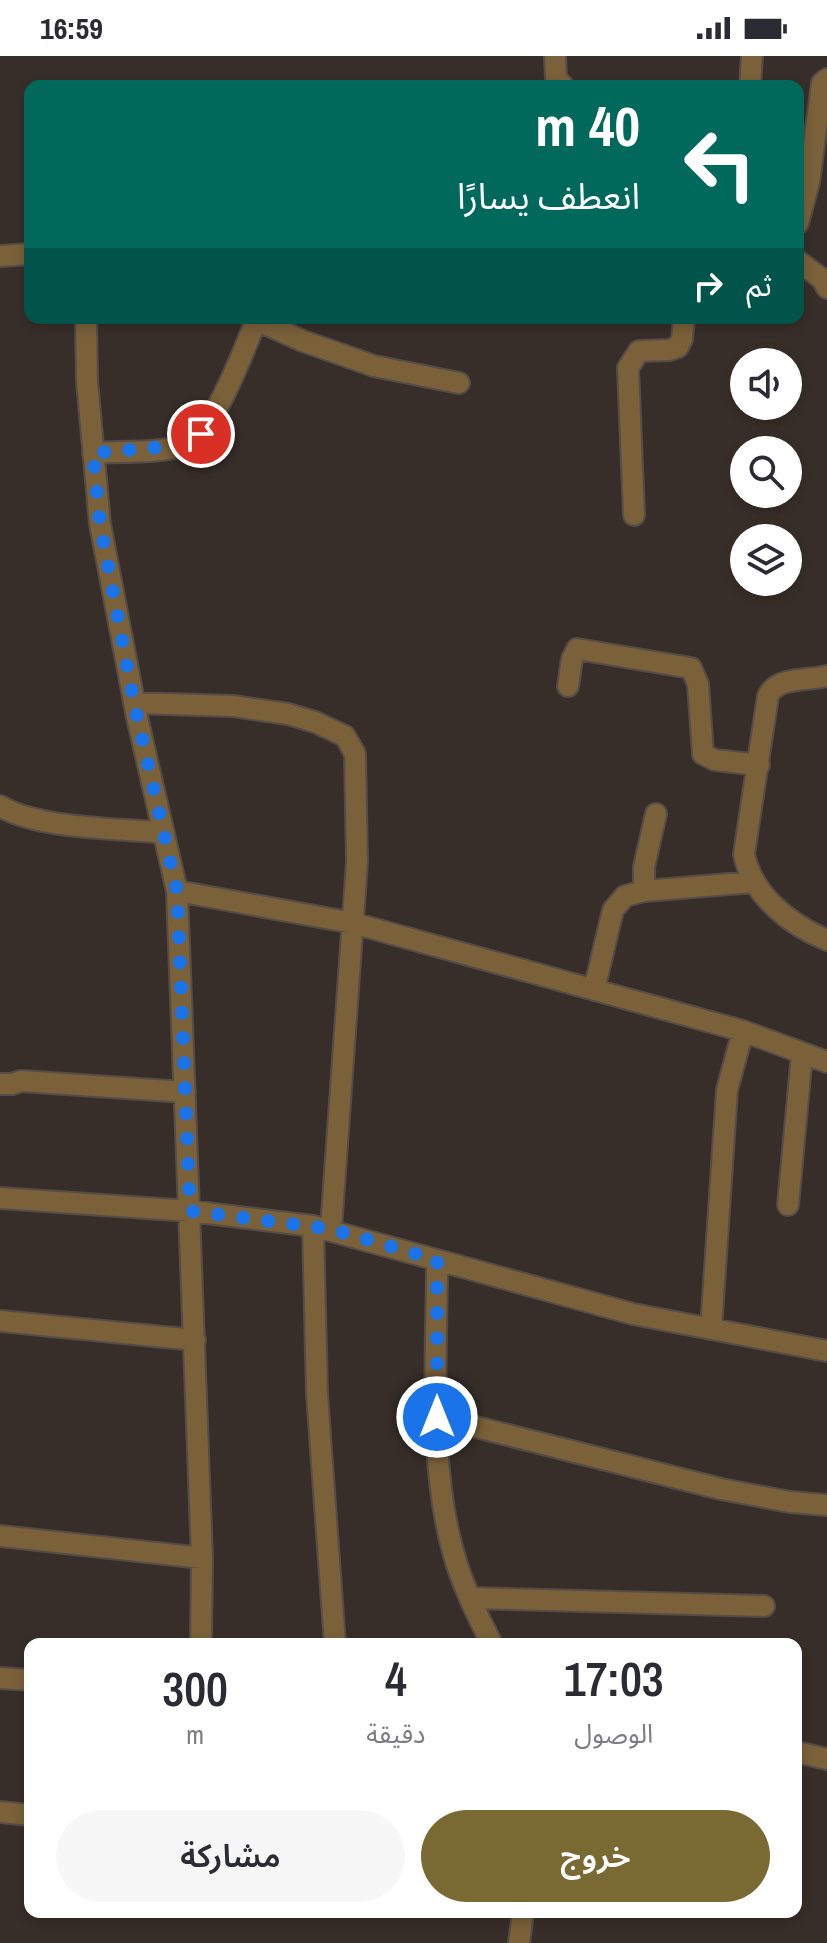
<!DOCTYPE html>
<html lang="ar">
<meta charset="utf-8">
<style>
body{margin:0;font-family:"Archivo Narrow","Noto Sans Arabic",sans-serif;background:#f7f7f7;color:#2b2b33;direction:rtl;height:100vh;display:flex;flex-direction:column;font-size:30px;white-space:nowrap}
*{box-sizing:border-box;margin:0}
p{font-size:26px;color:#7c7c81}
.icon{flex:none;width:44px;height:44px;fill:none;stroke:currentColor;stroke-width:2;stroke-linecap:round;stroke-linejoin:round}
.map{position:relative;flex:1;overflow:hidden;direction:ltr}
.sheet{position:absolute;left:24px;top:1582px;width:778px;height:280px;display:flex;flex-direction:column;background:#fff;border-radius:16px;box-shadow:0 4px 12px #0003;direction:rtl}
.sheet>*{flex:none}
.banner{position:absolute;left:24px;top:24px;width:780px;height:244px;border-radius:16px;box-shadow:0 4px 12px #0003;direction:rtl;background:#00695c;color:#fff;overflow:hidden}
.buttons{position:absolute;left:730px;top:292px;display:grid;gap:16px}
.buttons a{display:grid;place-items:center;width:72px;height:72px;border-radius:50%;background:#fff;box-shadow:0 4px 12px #0003;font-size:40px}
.pin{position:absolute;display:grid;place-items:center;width:68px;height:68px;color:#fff;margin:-34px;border:4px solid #fff;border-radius:50%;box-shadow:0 2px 8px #0007}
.me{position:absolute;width:88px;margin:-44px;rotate:0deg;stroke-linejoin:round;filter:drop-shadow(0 0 6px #0008)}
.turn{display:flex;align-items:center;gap:28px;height:168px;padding:0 32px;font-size:36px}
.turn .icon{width:104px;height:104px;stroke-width:2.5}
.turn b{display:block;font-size:56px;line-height:68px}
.then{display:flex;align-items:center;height:76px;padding:0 32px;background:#0003;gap:16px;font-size:30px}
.eta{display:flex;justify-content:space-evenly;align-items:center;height:136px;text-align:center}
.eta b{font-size:48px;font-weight:600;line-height:56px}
.button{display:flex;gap:16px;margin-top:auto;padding:16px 32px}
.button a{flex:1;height:92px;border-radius:48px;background:#796933;color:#fff;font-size:32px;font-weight:600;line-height:92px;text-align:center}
.button a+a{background:#f7f7f7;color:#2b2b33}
.status{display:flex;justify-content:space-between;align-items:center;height:56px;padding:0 40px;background:#fff;direction:ltr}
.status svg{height:22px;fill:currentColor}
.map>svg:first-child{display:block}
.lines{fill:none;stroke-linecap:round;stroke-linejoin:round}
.street-casing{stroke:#554b47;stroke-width:24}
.street{stroke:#7b613a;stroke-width:20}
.route{stroke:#1a73e8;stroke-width:14;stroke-dasharray:0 25.2}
</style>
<div class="status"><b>16:59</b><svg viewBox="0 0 49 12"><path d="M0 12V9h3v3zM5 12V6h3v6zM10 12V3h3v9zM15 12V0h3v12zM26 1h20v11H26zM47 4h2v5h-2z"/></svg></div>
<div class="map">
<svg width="827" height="1887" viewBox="0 0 827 1887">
<rect width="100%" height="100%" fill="#382e29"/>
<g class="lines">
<g class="street-casing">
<path id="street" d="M555,0L556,22L563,30
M750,30L752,0
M798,124L809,126L798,167
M809,126L822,27L827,23
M0,200L30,198
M798,205L822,223L827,232
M86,262L87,325L100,468L137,661L177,835L202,1502
M256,264L303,285L374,310L459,327
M93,397C122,395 157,398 185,389C212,381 246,289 257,262
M634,459L628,312L639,295L669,294L678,291L682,283L684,262
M827,620C808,625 777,620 768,640L744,798C752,839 790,869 827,884
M568,630L572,603L577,593L691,612L698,628L703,698L715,704L759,709
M134,647L233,650L288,658L315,666L345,680L355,698L357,806L331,1173
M0,750C38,773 118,772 164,777
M656,758L644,811V835L754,826
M177,835L353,867L743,975L827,1006
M594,934L613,854L625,840L644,835
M0,1028H12L21,1025L185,1036
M0,1142L190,1155L313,1170L437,1204C437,1302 427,1415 457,1509C466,1537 479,1563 492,1588
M788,1149L802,998
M313,1170L317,1338L335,1588
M437,1204L633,1258L827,1295
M0,1265L195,1284
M711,1273L727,1034L743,975
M437,1361L721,1433L790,1446L827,1449
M0,1480L202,1502L201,1588
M470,1542L764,1550
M0,1622L30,1624
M796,1696L827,1703
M0,1756L30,1759
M519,1887L523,1856"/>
</g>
<use href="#street" class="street"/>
</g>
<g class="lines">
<path class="route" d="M201,378L187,389L93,397L100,468L134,647L177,835L190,1155L331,1173L437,1204V1361"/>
</g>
</svg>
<div class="buttons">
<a><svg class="icon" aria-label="sound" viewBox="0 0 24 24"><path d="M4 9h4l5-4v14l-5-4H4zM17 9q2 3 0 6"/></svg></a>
<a><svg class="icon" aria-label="search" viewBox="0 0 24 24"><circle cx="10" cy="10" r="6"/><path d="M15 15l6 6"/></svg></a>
<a><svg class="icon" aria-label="layers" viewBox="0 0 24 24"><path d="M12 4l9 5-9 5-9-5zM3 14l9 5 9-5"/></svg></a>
</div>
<div class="pin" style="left:201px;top:378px;background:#d93025"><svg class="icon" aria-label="arrive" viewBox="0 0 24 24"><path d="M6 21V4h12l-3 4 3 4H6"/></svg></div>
<svg class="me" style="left:437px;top:1361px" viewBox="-20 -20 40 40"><circle r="17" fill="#1a73e8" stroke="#fff" stroke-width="3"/><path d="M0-11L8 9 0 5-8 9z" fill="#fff"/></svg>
<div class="banner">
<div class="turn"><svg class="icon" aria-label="left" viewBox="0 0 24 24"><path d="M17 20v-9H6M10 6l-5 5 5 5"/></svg><div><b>40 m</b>انعطف يسارًا</div></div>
<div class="then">ثم<svg class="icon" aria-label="right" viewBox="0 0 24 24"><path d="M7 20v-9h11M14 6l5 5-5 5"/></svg></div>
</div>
<section class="sheet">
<div class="eta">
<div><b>17:03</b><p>الوصول</p></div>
<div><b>4</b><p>دقيقة</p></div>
<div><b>300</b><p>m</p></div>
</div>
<div class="button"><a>خروج</a><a>مشاركة</a></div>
</section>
</div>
